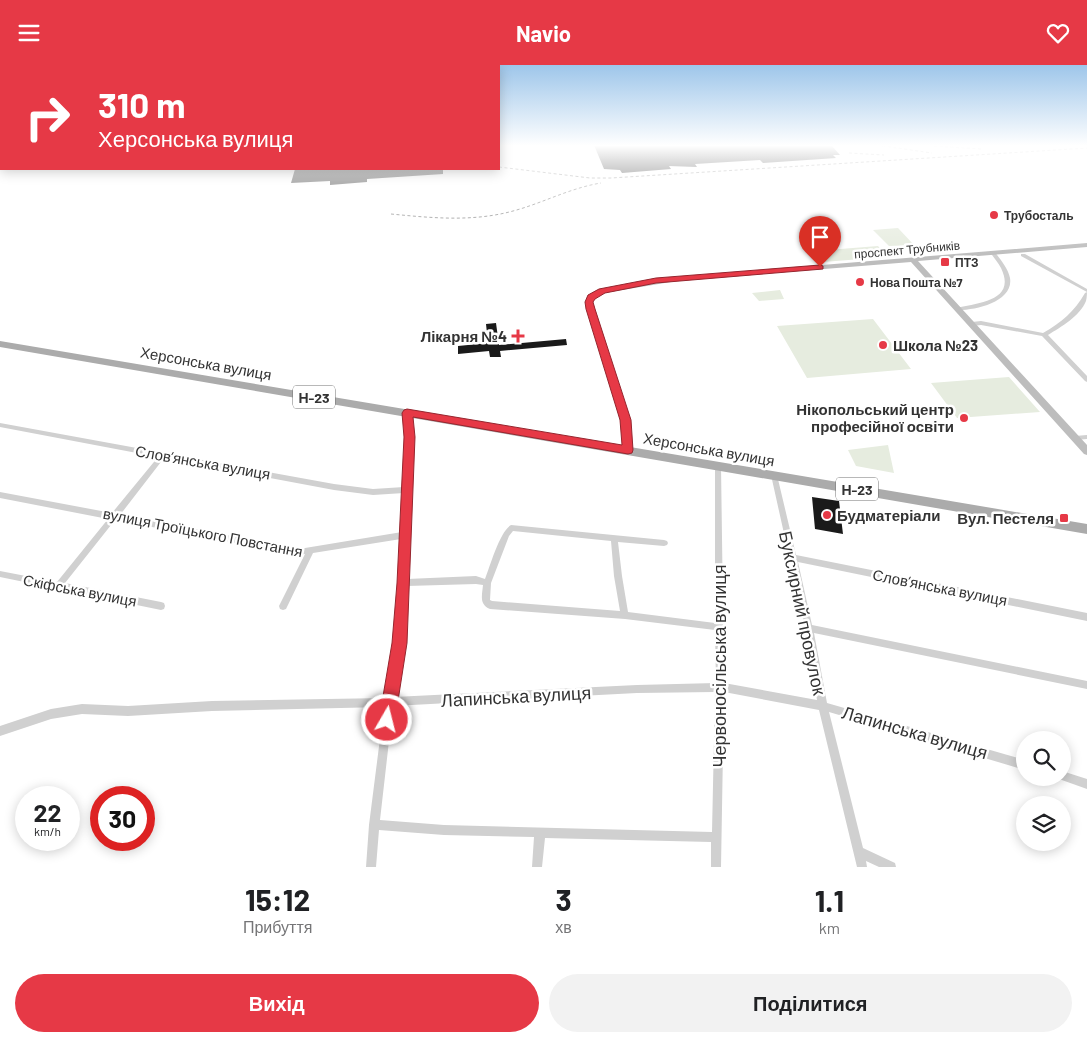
<!DOCTYPE html>
<html lang="uk">
<meta charset="utf-8">
<style>
body{margin:0;font-family:Barlow,sans-serif;background:#f2f2f2;color:#202124;height:100vh;display:flex;flex-direction:column;font-size:19px;white-space:nowrap}
*{box-sizing:border-box;margin:0}
p{font-size:16px;color:#757577}
.icon{flex:none;width:28px;height:28px;fill:none;stroke:currentColor;stroke-width:2;stroke-linecap:round;stroke-linejoin:round}
.map{position:relative;height:802px;overflow:hidden}
.panel{display:flex;flex-direction:column;background:#fff;flex:1}
.panel>*{flex:none}
.hud{position:absolute;left:0px;top:0px;width:500px;height:105px;box-shadow:0 2px 12px #0003;background:#e63946;color:#fff;overflow:hidden}
.tools{position:absolute;left:1016px;top:666px;display:grid;gap:10px}
.tools a{display:grid;place-items:center;width:55px;height:55px;border-radius:50%;background:#fff;box-shadow:0 2px 12px #0003;font-size:25px}
.speed{position:absolute;left:15px;top:721px;display:flex;gap:10px;font-size:25px;font-weight:700;text-align:center}
.speed>*{display:grid;place-content:center;width:65px;height:65px;border-radius:50%;background:#fff;box-shadow:0 2px 12px #0003;line-height:1}
.speed small{font-size:12px;font-weight:400}
.speed .limit{border:8px solid #d22;background:#fff;color:#111}
.pin{position:absolute;display:grid;place-items:center;width:42px;height:42px;color:#fff;margin:-51px -21px;border-radius:50% 50% 50% 0;rotate:-45deg;box-shadow:0 0 5px #0007}
.pin .icon{rotate:45deg}
.me{position:absolute;width:55px;margin:-28px;rotate:8deg;stroke-linejoin:round;filter:drop-shadow(0 0 4px #0008)}
.turn{display:flex;align-items:center;gap:18px;height:105px;padding:0 15px;font-size:22px}
.turn .icon{width:65px;height:65px;stroke-width:2.5}
.turn b{display:block;font-size:35px;line-height:42px}
.eta{display:flex;justify-content:space-evenly;align-items:center;height:85px;text-align:center}
.eta b{font-size:30px;font-weight:700;line-height:35px}
.cta{display:flex;gap:10px;margin-top:auto;padding:10px 15px}
.cta a{flex:1;height:58px;border-radius:30px;background:#e63946;color:#fff;font-size:20px;font-weight:700;line-height:58px;text-align:center}
.cta a+a{background:#f2f2f2;color:#202124}
header{display:flex;justify-content:space-between;align-items:center;height:65px;padding:0 15px;background:#e63946;color:#fff;font-size:22px;font-weight:700}
.map>svg:first-child{display:block}
.green{fill:#e6ecdf}
.building{fill:#1a1a1a}
.lines{fill:none;stroke-linecap:round;stroke-linejoin:round}
.street{fill:#d0d0d0;fill-rule:evenodd}
.secondary{fill:#bdbdbd;fill-rule:evenodd}
.primary{fill:#ababab;fill-rule:evenodd}
.rail{stroke:#888;stroke-width:1;stroke-dasharray:3 2.5;stroke-linecap:butt}
.route{fill:#e63946;stroke:#96252e}
.poi-dot{fill:#e63946;stroke:#fff;stroke-width:2}
.labels{text-anchor:middle;dominant-baseline:central;stroke-width:5;stroke-linejoin:round;paint-order:stroke}
.far-poi-label{font-size:12px;font-weight:bold;fill:#333;stroke:#fff;text-anchor:start}
.far-street-label{font-size:12px;fill:#333;stroke:#fff}
.shield{fill:#fff;stroke:#707070;stroke-width:1}
.shield-label{font-size:14px;font-weight:bold;fill:#333}
.poi-label{font-size:15px;font-weight:bold;fill:#333;stroke:#fff;text-anchor:end}
.street-label{font-size:15px;fill:#333;stroke:#fff}
.near-street-label{font-size:18px;fill:#333;stroke:#fff}
</style>
<header><svg class="icon" aria-label="menu" viewBox="0 0 24 24"><path d="M4 6h16M4 12h16M4 18h16"/></svg>Navio<svg class="icon" aria-label="heart" viewBox="0 0 24 24"><path d="M12 20l-8-8c-3-5 5-10 8-4 3-6 11-1 8 4z"/></svg></header>
<div class="map">
<svg width="1087" height="802" viewBox="0 0 1087 802">
<rect width="100%" height="100%" fill="#fff"/>
<path class="green" d="M898,163L914,180L889,181L873,165Z
M878,181L887,192L823,197L815,186Z
M780,225L784,234L759,236L752,228Z
M873,254L911,304L807,313L777,261Z
M1009,312L1040,347L957,353L931,318Z
M888,380L894,408L856,401L848,385Z"/>
<path class="building" d="M594,80H831L840,90H833L836,93L763,98L760,95L695,99L697,102L669,101L671,104L622,108L620,105L604,104Z
M295,104H443V109L367,114V117L330,120V116L291,118Z
M496,258L499,280L566,274L567,280L500,286L501,292H490L489,286L458,289V281L488,278L486,259Z
M812,432L839,436L843,469L815,464Z"/>
<g class="lines">
<path class="street" d="M990,186H994C1000,194 1008,203 1010,213C1014,237 974,246 956,245V243C978,238 1017,236 1001,203C998,197 993,192 990,187Z
M1021,189H1025L1087,224C1087,228 1087,232 1086,236C1080,251 1061,262 1048,270L1087,311V317L1085,316L1042,271L981,260L972,261L969,259L972,257L981,256L1043,268C1062,257 1074,247 1085,228L1087,227L1021,191Z
M405,346H409L410,348L413,372L407,514L476,511L485,514C490,501 500,466 511,460L664,475L667,476L668,478L667,480L664,481L618,477L622,511L628,547L715,558V400L716,398H720L721,400L724,618L817,635L805,563L771,410L772,408H776L777,410L796,490L1087,548V556L798,497L812,560L1087,616V624L814,568L827,638L1025,695V705L829,647L863,783L895,798L896,802H879L866,796L867,802H857L819,645L724,627L721,802H711V777L545,773L542,802H532L534,772L444,770L379,765L376,802H366L369,760L384,642L212,646L128,651L82,649L51,654L0,671V661L51,644L82,639L128,641L212,636L385,633L396,578L401,474L313,488L286,544L283,545L280,544L279,541L305,489L299,490L115,455L65,518L161,537L164,538L165,541L164,544L161,545L0,512V506L57,517L108,454L0,433V427L112,448L158,392L0,362V358L334,419L373,424L404,422L407,372L404,348ZM164,393L334,425L373,430L404,428L402,467L299,484L120,450ZM513,466L611,476L614,511L620,546L492,536L490,535L491,518L509,471ZM476,519L483,520C482,531 479,539 490,544L625,554L715,565L716,618L637,620L394,632L404,578L407,521ZM715,627L712,767L444,760L380,755L393,641L637,628Z
M1087,370V374L1075,375L1072,373L1075,371Z
M1062,706L1087,714V724L1059,714L1058,712H1062Z"/>
<path class="secondary" d="M1087,178V182L918,196L1087,380V390L1084,389L911,197L677,216L604,228L594,233L593,237L630,355L633,385L628,389L623,385L620,355L585,237L588,230L599,224L677,212Z"/>
<path class="primary" d="M0,276L1087,459V469L0,282Z"/>
<path class="rail" d="M877,80L932,88
M934,81L981,84
M849,88L884,90
M499,102L590,113H611L1087,83
M391,149C432,153 473,157 513,146C543,138 570,123 601,118"/>
</g>
<linearGradient id="sky" x2="0" y2="1"><stop stop-color="#9ec6ea"/><stop offset="0.42" stop-color="#fff"/><stop offset="1" stop-color="#fff" stop-opacity="0"/></linearGradient>
<rect width="1087" height="192" fill="url(#sky)"/>
<path class="route" d="M820,200L823,201V204L656,218L605,228L595,234L593,237L595,244L631,355L633,385L632,388L628,389L413,352L415,372L407,578L395,655L392,660L387,662L382,660L379,655L392,578L397,518L404,372L402,348L404,345L407,344L622,380L620,355L586,244L585,237L588,230L599,224L656,213Z"/>
<g class="poi-dot">
<circle cx="994" cy="150" r="5"/>
<rect x="940" y="192" width="10" height="10" rx="2.5"/>
<circle cx="860" cy="217" r="5"/>
<path d="M515.5 263.5h5v5h5v5h-5v5h-5v-5h-5v-5h5z"/>
<circle cx="883" cy="280" r="5"/>
<circle cx="964" cy="353" r="5"/>
<circle cx="827" cy="450" r="5"/>
<rect x="1059" y="448" width="10" height="10" rx="2.5"/>
</g>
<g class="labels">
<g class="far-poi-label">
<text x="1004" y="150">Трубосталь</text>
<text x="955" y="197">ПТЗ</text>
<text x="870" y="217">Нова Пошта №7</text>
</g>
<g class="far-street-label">
<text transform="translate(907 184) rotate(-5)">проспект Трубників</text>
</g>
<g class="shield">
<rect x="293" y="320.5" width="42" height="23" rx="4"/>
<rect x="836" y="412.5" width="42" height="23" rx="4"/>
</g>
<g class="shield-label">
<text x="314" y="332">Н-23</text>
<text x="857" y="424">Н-23</text>
</g>
<g class="poi-label">
<text x="507" y="271">Лікарня №4</text>
<text x="893" y="280" text-anchor="start">Школа №23</text>
<text x="954" y="344">Нікопольський центр<tspan x="954" dy="17">професійної освіти</tspan></text>
<text x="837" y="450" text-anchor="start">Будматеріали</text>
<text x="1054" y="453">Вул. Пестеля</text>
</g>
<g class="street-label">
<text transform="translate(206 298) rotate(10)">Херсонська вулиця</text>
<text transform="translate(709 384) rotate(10)">Херсонська вулиця</text>
<text transform="translate(203 397) rotate(10)">Словʼянська вулиця</text>
<text transform="translate(203 467) rotate(11)">вулиця Троїцького Повстання</text>
<text transform="translate(940 522) rotate(11)">Словʼянська вулиця</text>
<text transform="translate(80 525) rotate(11)">Скіфська вулиця</text>
</g>
<g class="near-street-label">
<text transform="translate(803 548) rotate(78)">Буксирний провулок</text>
<text transform="translate(719 601) rotate(-90)">Червоносільська вулиця</text>
<text transform="translate(516 631) rotate(-3)">Лапинська вулиця</text>
<text transform="translate(915 667) rotate(16)">Лапинська вулиця</text>
</g>
</g>
</svg>
<div class="tools">
<a><svg class="icon" aria-label="search" viewBox="0 0 24 24"><circle cx="10" cy="10" r="6"/><path d="M15 15l6 6"/></svg></a>
<a><svg class="icon" aria-label="layers" viewBox="0 0 24 24"><path d="M12 4l9 5-9 5-9-5zM3 14l9 5 9-5"/></svg></a>
</div>
<div class="speed"><div>22<small>km/h</small></div><div class="limit">30</div></div>
<div class="pin" style="left:820px;top:202px;background:#d93025"><svg class="icon" aria-label="arrive" viewBox="0 0 24 24"><path d="M6 21V4h12l-3 4 3 4H6"/></svg></div>
<svg class="me" style="left:387px;top:655px" viewBox="-20 -20 40 40"><circle r="17" fill="#e63946" stroke="#fff" stroke-width="3"/><path d="M0-11L8 9 0 5-8 9z" fill="#fff"/></svg>
<div class="hud">
<div class="turn"><svg class="icon" aria-label="right" viewBox="0 0 24 24"><path d="M7 20v-9h11M14 6l5 5-5 5"/></svg><div><b>310 m</b>Херсонська вулиця</div></div>
</div>
</div>
<section class="panel">
<div class="eta">
<div><b>15:12</b><p>Прибуття</p></div>
<div><b>3</b><p>хв</p></div>
<div><b>1.1</b><p>km</p></div>
</div>
<div class="cta"><a>Вихід</a><a>Поділитися</a></div>
</section>
